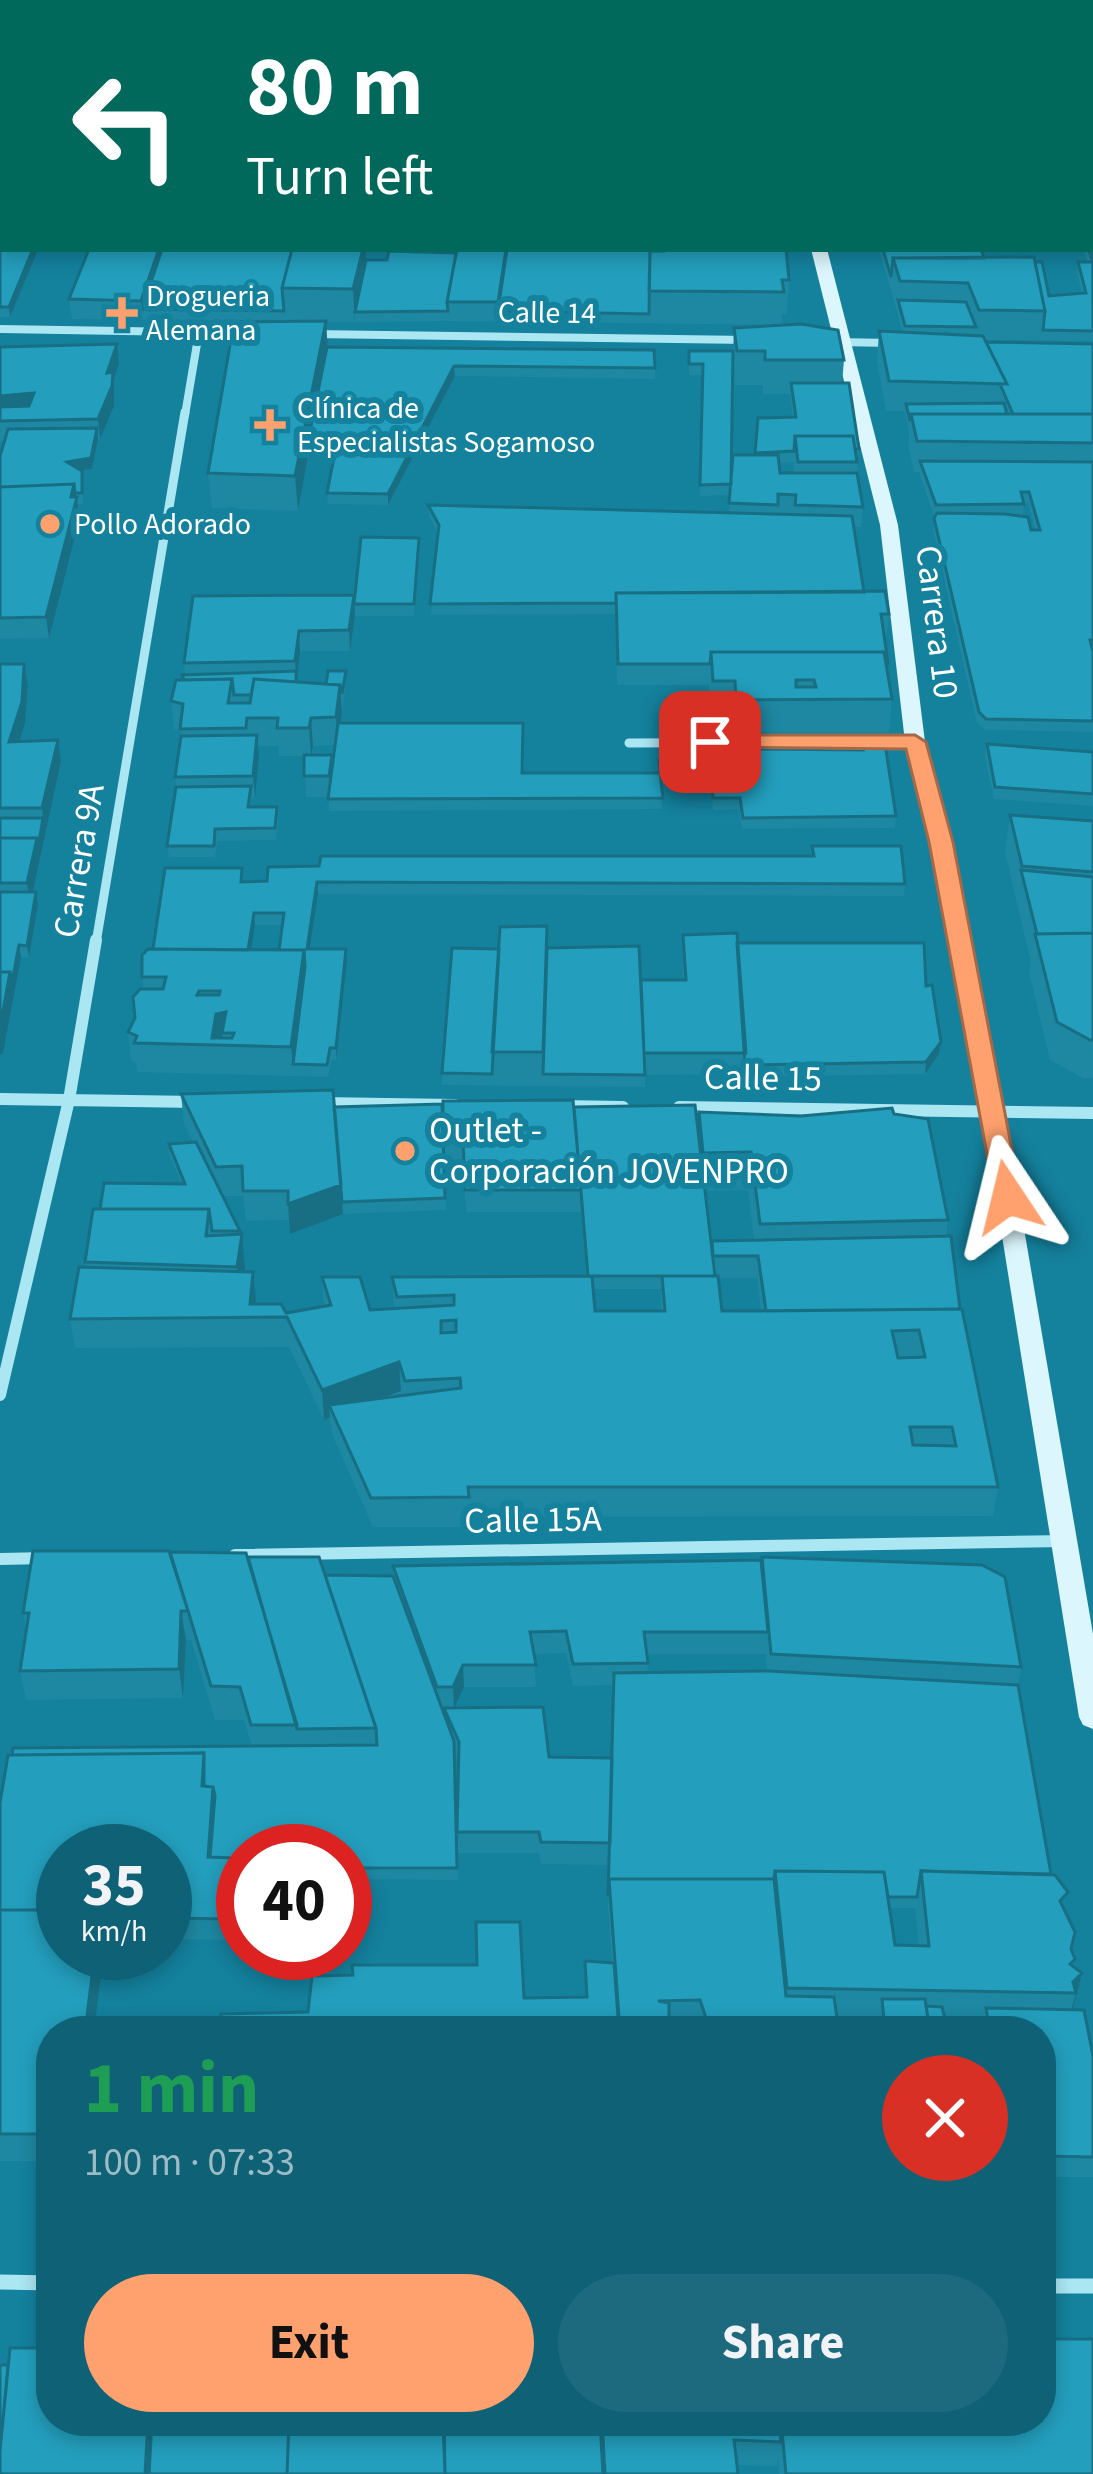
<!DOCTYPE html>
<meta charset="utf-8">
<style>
body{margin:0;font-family:"Source Sans 3",sans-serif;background:#1d6a7e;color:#f1f3f6;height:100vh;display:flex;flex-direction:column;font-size:45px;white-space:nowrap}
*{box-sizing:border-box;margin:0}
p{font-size:39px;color:#9bbcc5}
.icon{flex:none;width:66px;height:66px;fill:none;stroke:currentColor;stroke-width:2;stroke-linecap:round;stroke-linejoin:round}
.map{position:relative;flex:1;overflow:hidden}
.panel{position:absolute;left:36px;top:2016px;width:1020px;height:420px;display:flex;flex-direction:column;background:#0f6176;border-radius:48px;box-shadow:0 6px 18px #0003}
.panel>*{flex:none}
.hud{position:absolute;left:0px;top:0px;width:1095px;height:252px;box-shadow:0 6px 18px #0003;background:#00695c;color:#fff;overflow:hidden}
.speed{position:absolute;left:36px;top:1824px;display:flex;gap:24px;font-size:60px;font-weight:700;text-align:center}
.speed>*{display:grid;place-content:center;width:156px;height:156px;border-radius:50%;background:#0f6176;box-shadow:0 6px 18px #0003;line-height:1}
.speed small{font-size:30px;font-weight:400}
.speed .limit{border:18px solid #d22;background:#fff;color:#111}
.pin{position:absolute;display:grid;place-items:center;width:102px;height:102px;color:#fff;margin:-51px;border-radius:24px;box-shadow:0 6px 18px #0006}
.me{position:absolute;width:132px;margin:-66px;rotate:350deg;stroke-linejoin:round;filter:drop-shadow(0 0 9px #0008)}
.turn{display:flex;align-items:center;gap:42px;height:252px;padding:0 48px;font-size:54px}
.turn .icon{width:156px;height:156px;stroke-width:2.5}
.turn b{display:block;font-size:84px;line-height:102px}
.round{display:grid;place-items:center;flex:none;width:126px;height:126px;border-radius:63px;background:#1d6a7e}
.head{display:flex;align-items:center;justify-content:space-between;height:204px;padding:0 48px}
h1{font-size:72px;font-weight:700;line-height:90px;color:#1e9e55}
.button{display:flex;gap:24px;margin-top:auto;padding:24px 48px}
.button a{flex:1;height:138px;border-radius:72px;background:#ffa16e;color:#111;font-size:48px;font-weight:700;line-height:138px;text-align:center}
.button a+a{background:#1d6a7e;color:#f1f3f6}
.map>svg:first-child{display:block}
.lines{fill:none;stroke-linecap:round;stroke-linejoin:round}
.street-far3{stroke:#abe6f3;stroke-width:8}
.street-far2{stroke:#abe6f3;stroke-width:9}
.street-far1{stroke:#abe6f3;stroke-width:12}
.street{stroke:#abe6f3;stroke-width:15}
.secondary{fill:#dbf6fd;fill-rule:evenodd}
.wall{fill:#1e88a2;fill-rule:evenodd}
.shaded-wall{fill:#186f84}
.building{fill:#239ebc;stroke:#186f84;stroke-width:3;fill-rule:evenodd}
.route{fill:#ffa16e;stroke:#a66948;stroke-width:3}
.poi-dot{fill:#ffa16e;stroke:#14819d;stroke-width:4.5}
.labels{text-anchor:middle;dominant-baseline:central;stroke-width:12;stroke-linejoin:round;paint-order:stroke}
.far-poi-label{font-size:30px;fill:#fff;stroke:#14819d;text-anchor:start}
.far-street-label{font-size:30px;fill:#fff;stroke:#14819d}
.street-label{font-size:36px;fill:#fff;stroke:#14819d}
.poi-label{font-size:36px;fill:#fff;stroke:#14819d;text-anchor:start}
</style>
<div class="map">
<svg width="1093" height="2474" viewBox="0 0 1093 2474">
<rect width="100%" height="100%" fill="#14819d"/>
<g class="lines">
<path class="street-far3" d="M0,329L245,333
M313,334L749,340
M835,342L893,343
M185,415L199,332"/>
<path class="street-far2" d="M629,743L915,742
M96,943L185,412"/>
<path class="street-far1" d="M0,1099L197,1102
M319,1103L455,1105
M559,1106L623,1107
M679,1107L1093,1113
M0,1395L69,1100L96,940
M235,1555L1066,1541
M0,1559L47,1558"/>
<path class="street" d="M0,2282L51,2283
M1041,2286H1093"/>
<path class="secondary" d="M753,0H767V3H753Z
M811,249H827L898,525L925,742L951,842L1004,1111L1093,1634V1729L1083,1725L1079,1717L982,1111L931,842L905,742L880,525Z"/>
</g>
<path class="wall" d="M239,0H383V3H239Z
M1093,70V341L985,340L986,342L1093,344V732L985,730L977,723L933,530L934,516L919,472H914L908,445L909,432L905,411H886L877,361L879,331L903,332L879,249H981L984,258L1049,296L1082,294L1077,272L1078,262H1088L1083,249H1092ZM1024,503H1028L1035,530H1031L1014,515H1023Z
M0,184L3,249H86L84,251L38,250L10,317H0Z
M366,249L367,260L789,280L787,314H782V325L844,360L842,383L859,449L857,473L863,507L861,527H854L864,592L889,614L887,635H884L892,699L889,732H735L733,713L711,714L709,685H617L616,614L431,615L438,533L429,516L428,505L729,512L730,495L700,496L702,375H689V351L733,352L734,328L775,325L448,321L326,322L327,347L655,368V379L455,376L388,505L328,504L327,493L334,458L308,457L298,511L212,508L208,473L261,321L72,319L69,299ZM733,364L735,385H763V394H790L793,417L758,418L755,455L731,481ZM794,462V473H780L779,463Z
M117,344L119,364L114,379V406L100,439H98L92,469L82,471L83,504H78L80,517L49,638L0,639V456L5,441H0V347Z
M420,549L414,616H355L350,651H300L297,682L327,684L346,682L341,723L522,773H659V760H674V748L861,750L862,745L896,816L895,828L742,829L739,809L713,810L711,783L661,784L662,809L329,811V797H306L304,756H279L278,746H258L255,798H252L250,807L278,818L276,840L217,841L215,857H169L167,846L176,787L175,777L181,736L180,731L174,729L171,701L182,680V675H185L184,663L354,595ZM335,745L333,764L332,755H312L313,746Z
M0,664L28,685L25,723L19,741L61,761L33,892H36L38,904L29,958L21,957L3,1053L0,1055Z
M987,744L1093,752V806L994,799L985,756Z
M1010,815L1093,821V1078H1083L1050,1060L1029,972L1031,963L1005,852Z
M812,846L905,884L904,896L318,894L310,949H346L347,961L336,1060H331L328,1077L137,1072L136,1063L131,1061L128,1032L135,1018L144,989L142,977L153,949L243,882L812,856ZM255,925H283L279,950H251Z
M683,935L737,943L926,986L939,1054L925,1074L744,1077V1074L645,1075V1087L442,1085V1073L547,948L641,986L683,980Z
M181,1094L334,1107L442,1104L446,1210L343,1214L290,1234L289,1220L246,1221L243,1196H223L240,1231L245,1272L256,1304L286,1313L324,1306L322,1277L370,1310L394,1309L392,1277L586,1276L581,1209V1212H466L463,1161L444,1162L443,1101L574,1107L698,1136L699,1112L801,1116L894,1114L948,1220L946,1236L998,1487L993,1516L470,1517V1527H373L332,1434L330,1417L324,1420L289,1347L75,1348L70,1319L86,1267L85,1262L100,1209L182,1184L170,1156L169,1144L193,1142L184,1124ZM748,1190L754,1240L711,1247L705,1191ZM718,1278H757L761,1311H722ZM593,1289H661V1311H595Z
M171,1555L248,1557L325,1575L393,1577V1566L761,1567L1021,1667L1018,1685L1051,1874L1064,1910L1074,1967L1082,1973L1072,2010L1093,2056V2177H1041V2031H982V2027H947L948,2031H878V2026L838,2025L839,2031H51V2161H0V1803L252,1746L244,1720H215L191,1640H186L183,1698L26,1700L20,1671L27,1631L23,1613ZM566,1653L573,1686L613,1685L612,1758L549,1757L455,1708L464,1687H536L534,1654ZM647,1654H766L767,1671L648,1673ZM455,1753L458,1761V1853H539L541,1864L609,1865L608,1907L612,1963L585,1961L586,1997L524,1998L308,2012L220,2027L94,2030L104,1953H63L165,1851V1939L232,1940L238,1879H243V1851H345V1879L458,1880ZM890,1908H915L919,1946L895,1945Z
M51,2421H1041L1093,2474H779L778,2461L777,2466L737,2465Z"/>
<path class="shaded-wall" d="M33,249L38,250L10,317L9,307Z
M159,249H164L142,309L141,301Z
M363,249H366L367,269L355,312V323L353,289Z
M326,321L328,355L307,446L308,456L298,511L295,476Z
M117,344L119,364L114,379V406L100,439L98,419L107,373Z
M454,366L455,376L388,505V494Z
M34,393L37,412L0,416V396Z
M97,428L98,439L92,469L69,472L67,462Z
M74,484L80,517L49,638L46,617Z
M354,595L355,616L350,651L349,630Z
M299,631L300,651L297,682L298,707L295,661Z
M24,664L28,685L25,723L13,763L9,742Z
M340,685L342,713L338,745L336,717Z
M311,718L313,746L311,756L309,728Z
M257,735L259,756L255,798L253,776Z
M58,740L61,761L30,905L27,883L37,838L43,818L42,808Z
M317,882L318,894L308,961L307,949Z
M36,892L38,904L29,958L27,946Z
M254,913L255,925L247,978L246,966Z
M19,945L21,957L3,1053L0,1055V1028L10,972Z
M346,949L347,961L336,1060V1048Z
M304,950L306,979L293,1064L291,1047Z
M226,1012L222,1033L223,1042L212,1038L216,1014Z
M941,1042L939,1054L925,1074L926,1062Z
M341,1185L343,1214L290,1234L288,1204Z
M242,1234L245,1268L241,1301L237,1267Z
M253,1272L256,1301L255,1317L250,1304Z
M399,1362L401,1391L334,1416L329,1405L330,1417L324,1420L322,1390Z
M181,1611L186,1640L183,1698L179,1669Z
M463,1665L464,1687L454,1709L453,1687Z
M235,1858L238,1879L232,1940L230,1919Z
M95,1953H104L94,2031H85Z
M1082,1973L1073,2009L1071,2011L1076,1993L1073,1982Z
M148,2421H155L152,2474H145Z"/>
<path class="building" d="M0,0H148L146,3H3V23H0Z
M317,0H382V3H316Z
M449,0H602L601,3H448Z
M602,0H709L710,3H601Z
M709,0H732L733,3H710Z
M847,0H913V3H848Z
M934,0H1000L1001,3H935Z
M1000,0H1093V46L1092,3H1001Z
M1092,70L1093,331L1043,330L1045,311L1035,262H1042L1049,296L1086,293L1078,262H1093L1088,249H1092Z
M0,184H3V249H33L9,307H0Z
M89,249H159L141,301L69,299Z
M162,249H292L282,288L284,311L142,309Z
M292,249H363L353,289L282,288Z
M457,249H506L498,302H447Z
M507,249H664V251H650L649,314L498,311Z
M664,249H786L789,280H782L784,292L649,291L650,251H664Z
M883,249H981L984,258H893L891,277Z
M389,251L456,253L447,302L448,311L355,312L366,260H387Z
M1034,257L1045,311L979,310L968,283L900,281L893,258Z
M898,300L966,302L976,327L905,326Z
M326,321L295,476L208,473L234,322Z
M801,324L838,330L844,360H765V351H737L734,328Z
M879,331L983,336L1007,384L889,381Z
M986,342L1093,344V414H1013L1000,384H1007Z
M117,344L107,373L113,372L112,386L98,419L0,421V407L29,406L34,393L0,396V347Z
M327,347L654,350L655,368L454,366L388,494L327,493L336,447L307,446Z
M689,351H733L731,484L700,485L703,364H689Z
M791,383H849L859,449H855L853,436H795L794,451L755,453L758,418L796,417Z
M1004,403L1007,414H911L910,421L906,404Z
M911,414H1093V443L917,441Z
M97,428L91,458L67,462L82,471V493H75L74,484L0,487V456L8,429Z
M795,436H853L857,462H798Z
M733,455H778L780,473H857L863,507L795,505L796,495L778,494V505L729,503Z
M920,461L1093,462V640H1090L1093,652V721L986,719L979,712L934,518L937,513L1005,514L1028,517L1031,530H1040L1029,492H1021L1024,504L936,505Z
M74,484L71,497H77L46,617L0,618V487Z
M428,505L852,516L864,592L616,593V603L430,604L439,525Z
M361,537L419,538L414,604H354Z
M885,591L889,614H881L888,663H886L884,652H711L710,664H618L616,593Z
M354,595L349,630L299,631L295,661L184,663L193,596Z
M711,652H884L892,699L736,700L735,681H713ZM796,680H814L816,687H796Z
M0,664H24L22,702L9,742L58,740L42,808H0Z
M296,671V682L254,679L251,695H234L232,679L184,680L182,675Z
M328,671H346L342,694L340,685L326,684Z
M232,679L228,703H250L254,679L340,685L336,717L311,718L309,728H277L278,718H247L246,728L180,729L183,704L171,701L176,680Z
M338,723H523L522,773H660L663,798L328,799Z
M257,735L253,776L175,777L181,736Z
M885,744L896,816L743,818L740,798H713L711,772L660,773L659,760H675L674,748L863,750L862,745Z
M987,744L1093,752V794L995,787Z
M304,755H332L329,776H304Z
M251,786L248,807H277L275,828L215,829L214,846H167L176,787Z
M1010,815L1093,821V872L1022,866Z
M0,818H43L38,848L37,838H0Z
M0,838H37L27,883H0Z
M812,846H901L905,884L317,882L307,949H346L336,1048H330L327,1065L293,1064L305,967L304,950H279L284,913H254L248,950L153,949L165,868H242L241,882L267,881L268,867L319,866L321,856H814Z
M1021,870L1093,877V933L1037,934Z
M0,892H36L27,946L19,945L12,982L10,972H0Z
M547,926L543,1052H492L500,927Z
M737,933L746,1053H644L641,980H686L683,935Z
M1093,933V1040H1090L1057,1022L1035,934Z
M737,943H924L926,986L932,985L941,1042L926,1062L745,1065Z
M639,946L645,1075L543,1074L547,948Z
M452,948L499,949L492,1074L442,1073Z
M148,949L304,950L291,1047L134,1043L137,1036L128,1032L135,1018L133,997L140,989H163L166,977H142V955ZM199,991H220L219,995H197ZM226,1012L222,1033H234L232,1038H212L216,1014Z
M0,972H10L0,1028Z
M333,1090L341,1185L288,1204V1191H243L242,1166L216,1167L181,1094Z
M573,1100L581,1190H465L463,1139L443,1140V1101Z
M442,1104L445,1198L342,1202L334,1107Z
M695,1105L715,1276H588L574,1107Z
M892,1108L894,1114L928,1119L948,1220L760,1224L751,1152L703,1153L699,1112L801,1116Z
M196,1142L240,1231H212L209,1209H100L104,1183L185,1184L169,1144Z
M93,1209H209L206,1236L242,1234L237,1267L85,1262Z
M951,1236L960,1309L766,1311L758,1256H713L712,1241Z
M79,1267L253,1272L250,1304H281L286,1313L331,1305L322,1277H360L370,1310L454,1305V1295L397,1297L392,1277L592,1276L595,1311H665L662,1276H718L722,1311L962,1309L998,1487H468L469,1497L371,1498L329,1405L461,1388L460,1378L405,1381L399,1362L322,1390L287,1317L70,1319ZM456,1320V1332L441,1333V1321ZM919,1330L925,1357L898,1358L892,1331ZM910,1427H952L956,1446L913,1445Z
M33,1551H169L188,1611H181L179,1669L20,1671L29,1613H23Z
M170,1552L246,1553L297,1725H251L240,1687L211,1686Z
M248,1557H319L376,1728L297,1729Z
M762,1557L982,1565L1005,1577L1021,1667L771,1654Z
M761,1560L768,1632H644L648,1663L573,1664L566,1631L530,1632L536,1665H463L453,1687H437L393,1566Z
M325,1575L393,1576L454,1741L457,1868H345V1851H243V1867H236L235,1858L210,1857L215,1796L213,1787L204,1786V1753L12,1755L13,1748L377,1745L376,1728Z
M769,1671L1018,1685L1051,1874L921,1871L917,1897H888L884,1872L775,1871L774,1879H609L608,1896L614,1673Z
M543,1707L549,1757L612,1758L610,1843L541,1842L539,1832H457L459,1742L444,1708Z
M204,1753L202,1786L213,1787L208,1857L235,1858L230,1919L165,1918V1851H63V1910H0V1803L8,1755Z
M775,1871L884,1872L895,1945L929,1946L921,1871L1055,1875L1068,1892L1060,1901L1075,1932L1071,1949L1075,1959L1070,1964L1082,1973L1073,1982L1076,1993L787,1988Z
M609,1879H774L786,1996L834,1997L839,2031H620ZM700,2000L710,2030L669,2029V2003L658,2001Z
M0,1910H63V1953H95L85,2031H51V2134H0Z
M476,1922H520L524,1998L587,1997L585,1961L614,1963L619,2031H479V2019L447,2022V2031H86L220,2027L221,2014L308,2012L312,1976L353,1975L352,1965H477Z
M882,1999H925L930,2031H885Z
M926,2006L942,2007L948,2031H930Z
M986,2008L1084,2010L1093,2056V2157L1041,2156V2031H990Z
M1041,2339H1093V2474H786L781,2421H1041Z
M10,2348H51V2421H148L145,2474H0V2451Z
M0,2365H8L0,2451Z
M152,2421H289L287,2474H149Z
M289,2421H443L445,2474H287Z
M444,2421H600L603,2474H445Z
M602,2421H779L781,2442L734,2440L738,2474H605Z"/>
<path class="route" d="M710,735H915L926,742L953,842L1021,1197L1018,1204H998L995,1197L929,842L906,749L702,747V737Z"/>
<g class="poi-dot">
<path d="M116 295h12v12h12v12h-12v12h-12v-12h-12v-12h12z"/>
<path d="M264 407h12v12h12v12h-12v12h-12v-12h-12v-12h12z"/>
<circle cx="50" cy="524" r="12"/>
<circle cx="405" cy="1151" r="12"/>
</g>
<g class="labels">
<g class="far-poi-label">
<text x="146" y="296">Drogueria<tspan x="146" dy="34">Alemana</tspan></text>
<text x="297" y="408">Clínica de<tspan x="297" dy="34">Especialistas Sogamoso</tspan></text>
<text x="74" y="524">Pollo Adorado</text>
</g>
<g class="far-street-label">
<text transform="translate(547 313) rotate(1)">Calle 14</text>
</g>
<g class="street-label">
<text transform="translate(937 622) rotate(83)">Carrera 10</text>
<text transform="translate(79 861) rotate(-80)">Carrera 9A</text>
<text transform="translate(763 1078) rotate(1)">Calle 15</text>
<text transform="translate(533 1520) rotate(-1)">Calle 15A</text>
</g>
<g class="poi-label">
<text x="429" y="1130">Outlet -<tspan x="429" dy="41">Corporación JOVENPRO</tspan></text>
</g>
</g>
</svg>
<div class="speed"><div>35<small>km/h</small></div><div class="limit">40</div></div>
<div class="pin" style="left:710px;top:742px;background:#d93025"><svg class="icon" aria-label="arrive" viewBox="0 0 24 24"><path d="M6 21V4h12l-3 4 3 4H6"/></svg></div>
<svg class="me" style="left:1008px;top:1197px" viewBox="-20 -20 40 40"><path d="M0-17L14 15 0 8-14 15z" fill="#ffa16e" stroke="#fff" stroke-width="4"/></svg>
<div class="hud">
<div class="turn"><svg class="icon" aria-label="left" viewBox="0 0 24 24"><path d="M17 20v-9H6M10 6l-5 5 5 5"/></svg><div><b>80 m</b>Turn left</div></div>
</div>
<section class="panel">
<div class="head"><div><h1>1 min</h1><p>100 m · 07:33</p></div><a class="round" style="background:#d93025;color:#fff"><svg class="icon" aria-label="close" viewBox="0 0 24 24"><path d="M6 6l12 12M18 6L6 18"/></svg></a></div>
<div class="button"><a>Exit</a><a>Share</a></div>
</section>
</div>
